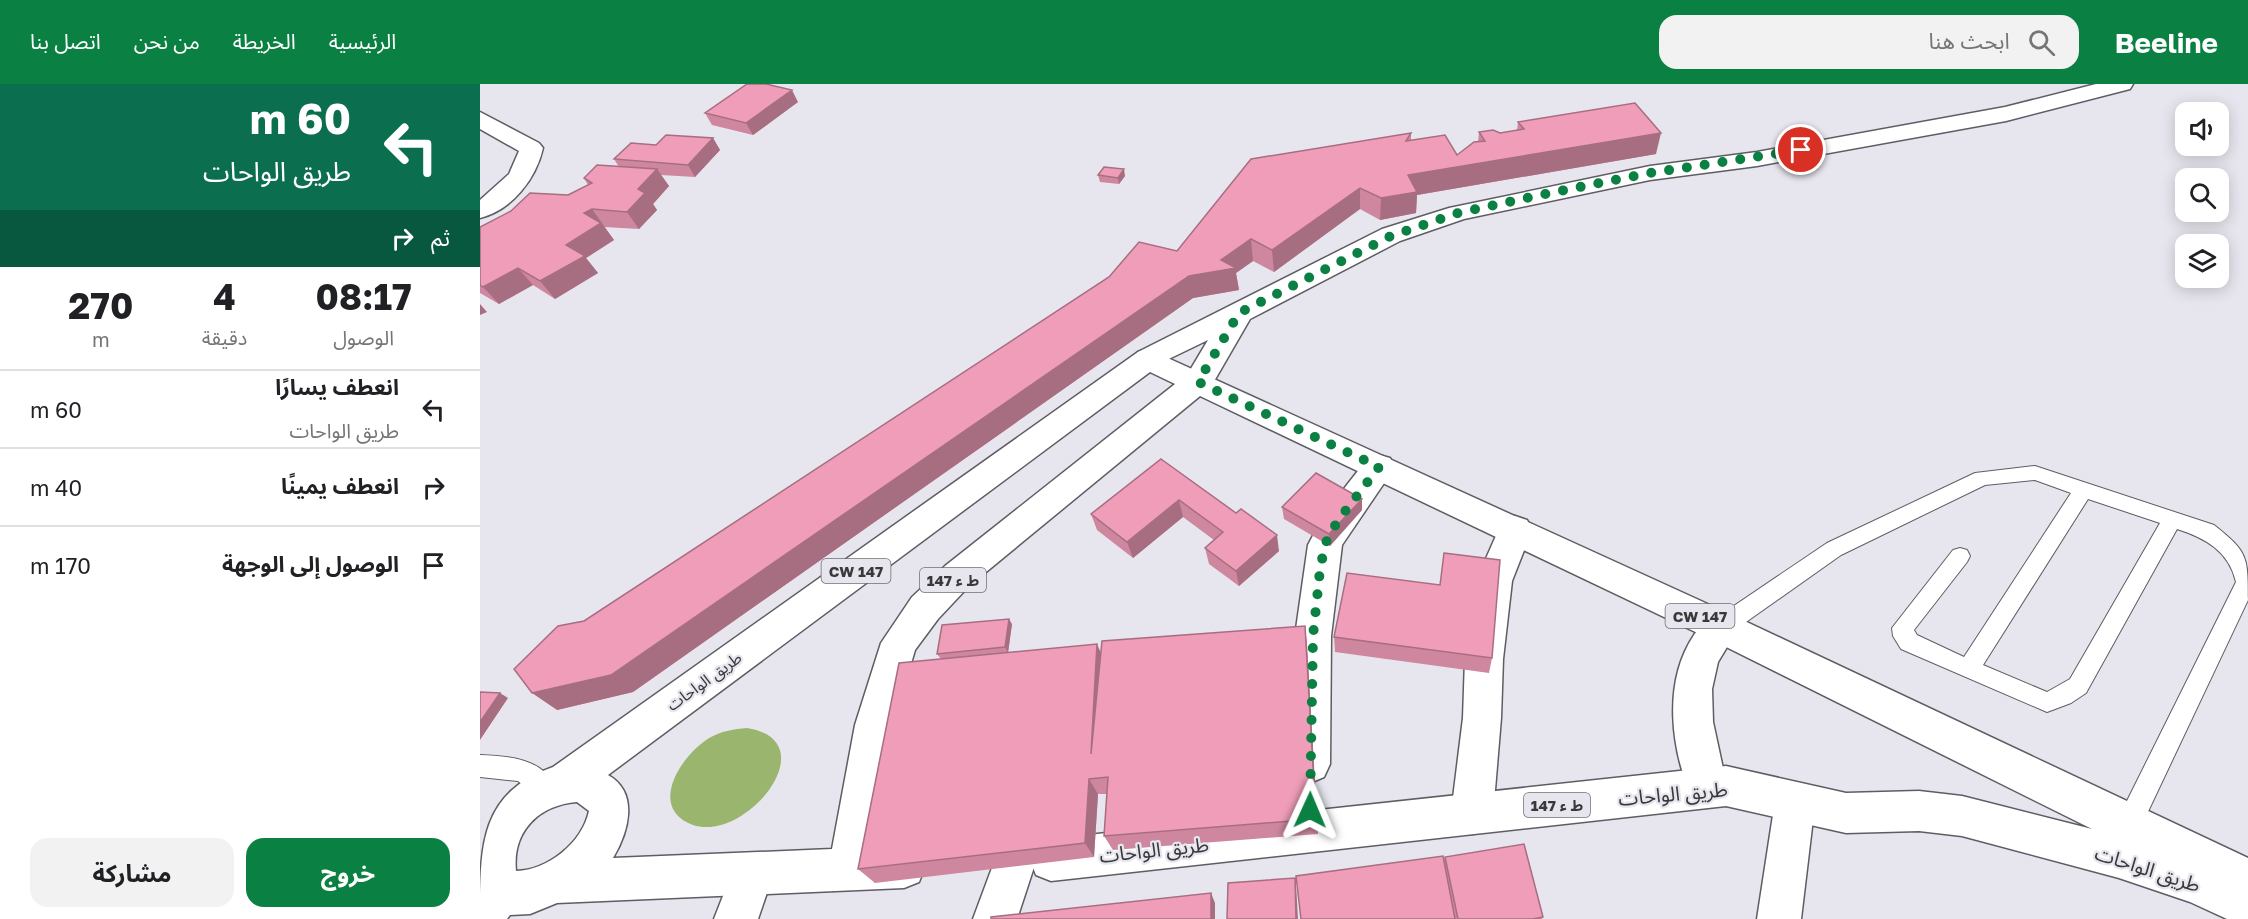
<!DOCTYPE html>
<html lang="ar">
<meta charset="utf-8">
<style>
body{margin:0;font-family:"Golos Text","Noto Sans Arabic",sans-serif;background:#f2f2f2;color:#202124;direction:rtl;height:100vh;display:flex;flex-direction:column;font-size:22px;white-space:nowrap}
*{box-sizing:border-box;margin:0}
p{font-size:20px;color:#757577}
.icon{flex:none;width:33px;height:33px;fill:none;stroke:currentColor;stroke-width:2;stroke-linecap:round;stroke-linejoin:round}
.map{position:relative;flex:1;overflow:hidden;direction:ltr}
.drawer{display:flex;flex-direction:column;background:#fff;width:480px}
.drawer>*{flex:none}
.guide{background:#0b6e4f;color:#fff;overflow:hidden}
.controls{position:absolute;left:1695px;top:18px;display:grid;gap:12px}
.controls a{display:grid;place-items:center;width:54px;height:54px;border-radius:12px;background:#fff;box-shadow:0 3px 15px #0003;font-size:30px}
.pin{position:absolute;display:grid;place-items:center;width:51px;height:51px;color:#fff;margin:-26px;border:3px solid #fff;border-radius:50%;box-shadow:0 2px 6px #0007}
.me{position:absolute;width:66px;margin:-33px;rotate:1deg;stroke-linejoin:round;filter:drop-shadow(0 0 4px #0008)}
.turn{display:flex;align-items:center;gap:21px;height:126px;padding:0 30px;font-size:27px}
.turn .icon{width:78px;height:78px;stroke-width:2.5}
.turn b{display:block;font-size:42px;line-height:51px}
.then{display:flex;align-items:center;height:57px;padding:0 30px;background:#0003;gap:12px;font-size:22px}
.eta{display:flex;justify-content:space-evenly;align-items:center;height:102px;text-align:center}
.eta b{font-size:36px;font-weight:700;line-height:42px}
.primary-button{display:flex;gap:12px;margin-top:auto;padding:12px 30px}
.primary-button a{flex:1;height:69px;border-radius:18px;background:#0b8043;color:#fff;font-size:24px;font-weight:700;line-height:69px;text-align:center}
.primary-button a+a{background:#f2f2f2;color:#202124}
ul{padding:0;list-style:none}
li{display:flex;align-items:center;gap:18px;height:78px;padding:0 30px;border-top:2px solid #e0e0e0}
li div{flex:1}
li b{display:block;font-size:22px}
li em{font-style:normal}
header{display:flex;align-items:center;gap:36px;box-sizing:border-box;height:84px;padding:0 30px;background:#0b8043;color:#fff}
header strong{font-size:28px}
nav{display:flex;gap:33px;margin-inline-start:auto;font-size:21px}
.search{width:420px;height:54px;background:#f2f2f2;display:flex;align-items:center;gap:15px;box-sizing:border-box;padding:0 21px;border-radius:18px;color:#757577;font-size:22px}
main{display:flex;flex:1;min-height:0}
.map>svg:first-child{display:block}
.forest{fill:#9ab56d}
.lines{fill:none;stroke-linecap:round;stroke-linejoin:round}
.service-casing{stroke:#5d5d63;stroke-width:2}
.minor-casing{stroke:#5d5d63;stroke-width:3}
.primary-casing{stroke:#5d5d63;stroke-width:3}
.service{fill:#fff;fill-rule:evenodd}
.minor{fill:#fff;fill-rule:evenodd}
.primary{fill:#fff;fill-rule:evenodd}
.wall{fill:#ce879e}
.shaded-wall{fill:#a76e81}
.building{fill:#ef9db8;stroke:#a76e81;stroke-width:1.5}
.route{stroke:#0b8043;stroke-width:10;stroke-dasharray:0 18}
.labels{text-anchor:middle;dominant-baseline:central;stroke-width:4.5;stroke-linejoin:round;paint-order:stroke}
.shield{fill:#e7e6ee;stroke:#6d6d71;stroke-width:1.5}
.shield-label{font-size:15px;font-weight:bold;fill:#39393c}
.street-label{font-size:16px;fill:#39393c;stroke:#e7e6ee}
.near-street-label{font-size:20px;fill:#39393c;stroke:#e7e6ee}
</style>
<header>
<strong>Beeline</strong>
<div class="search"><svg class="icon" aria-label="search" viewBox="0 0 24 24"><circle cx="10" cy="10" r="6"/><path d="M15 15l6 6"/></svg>ابحث هنا</div>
<nav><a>الرئيسية</a><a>الخريطة</a><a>من نحن</a><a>اتصل بنا</a></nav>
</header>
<main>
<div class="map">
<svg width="1768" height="835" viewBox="0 0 1768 835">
<rect width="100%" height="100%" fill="#e7e6ee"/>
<path class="forest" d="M267,644C348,657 266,759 213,741C166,724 202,669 231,653C242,647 254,645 267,644Z"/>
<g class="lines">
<g class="service-casing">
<path id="service" d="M1555,382L1734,441C1768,468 1768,472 1768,516L1656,753L1647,756L1638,753L1635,744L1638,735L1756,498C1749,467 1725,454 1697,445L1606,609L1591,619L1567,628L1421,565L1413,552L1412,544L1473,466L1480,464L1487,466L1490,472L1487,478L1434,546L1437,551L1484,573L1591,409L1555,396L1505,401L1361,471L1249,550L1241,552L1233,550L1230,543L1233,536L1347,459L1495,389ZM1608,415L1680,439L1590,595L1567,608L1503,581Z
M0,671C28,672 63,674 76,704L72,712L64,716L56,712L38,697L0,693Z"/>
</g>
<g class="minor-casing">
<path id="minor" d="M1616,0H1653L1650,5L1526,37L1277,82L1170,96L984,135L920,157L770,235L729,306L718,309L707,306L703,298L728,256L668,285L658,282L653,275L658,268L902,145L969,124L1170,82L1277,68L1525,23Z
M0,28L59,59L63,64C56,95 32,126 0,134V116L29,90L39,67L0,45Z
M899,371L910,374L915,383L862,461L851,552L850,680L844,693L830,699L816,693L810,680L815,552L828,461L845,429L888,374Z
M1035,432L1047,436L1052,446L1032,497L1023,575L1021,634L1013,730L1007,744L992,750L977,744L971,730L983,634L985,575L996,497L1023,436Z
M1241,527L1254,532L1259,543L1238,578L1232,605L1233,638L1247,703L1241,717L1227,723L1213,717C1191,666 1182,599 1214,551C1223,539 1227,532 1241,527Z
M1315,698L1329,704L1335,718L1321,835H1277L1295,718L1301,704Z
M534,759L549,765L555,780L537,835H493L519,765Z
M272,770L287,776L293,791L278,835H234L257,776Z"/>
</g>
<g class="primary-casing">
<path id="primary" d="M668,265L1254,532L1768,774V835H1747L1710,818L1639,794L1482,752L1439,747L1366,749L1246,722L571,797L556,791L550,776L556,761L571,755L1246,682L1366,709L1439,707L1482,712L1612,745L1228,554L720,312L489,502L458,535L435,566L413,641L395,763L424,762L439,768L445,783L439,798L424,804L77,819L50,830L30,831L27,835H0C0,760 0,709 73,683L658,268ZM670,288L695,300L465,482L432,513L401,559L375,641L352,765L133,774C148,749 160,709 128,691ZM97,718L109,727C102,759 68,786 36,787C32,747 59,721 97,718Z"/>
</g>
<use href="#service" class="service"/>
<use href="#minor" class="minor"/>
<use href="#primary" class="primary"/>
</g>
<path class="wall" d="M318,18L273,51L232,41L225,29Z
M1038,38L1176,70L937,111L936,129L900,136L880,125L794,188L773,177L756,189L759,206L713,214L153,608L77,626L104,537L697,167L931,49V56L977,71L998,58L999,48L1020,49L1037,46Z
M233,54L240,66L215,93L181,91L189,102L173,120L177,126L159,145L124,143L134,156L106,174L118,189L75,215L53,201L19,220L0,209V143L88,111L108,101L104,94L139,83L134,75L176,61Z
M618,91L645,92L639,100L620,98Z
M681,375L756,429L799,467L759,502L729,480L725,464L734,456L703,433L653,474L617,446L611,430Z
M802,423L882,426L850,462L804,435Z
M960,501L1012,574L1009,589L855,568L854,553Z
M532,540L528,568L621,569L825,542L838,750L633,766L624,752L627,710H618L614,773L395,799L378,785L461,575L457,570Z
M965,773L1063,833L1062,835H821L964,777Z"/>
<path class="shaded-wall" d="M312,6L318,18L273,51L266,39Z
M1181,49L1176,70L937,111L936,129L900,136L901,114L928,91Z
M233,54L240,66L215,93L208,81Z
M177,85L189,102L173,120L177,126L159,145L147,128L158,105Z
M644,85L645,92L639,100L638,94Z
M880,104V125L794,188L792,166Z
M112,125L134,156L106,174L118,189L75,215L60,197L86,161L104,129Z
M771,155L773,177L756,189L759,206L713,214L153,608L77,626L52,609L709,192L741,176Z
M38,184L53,201L19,220L3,203Z
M0,220L7,228L0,231Z
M882,415V426L850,462L849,450Z
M699,416L703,433L653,474L647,458Z
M797,451L799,467L759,502L756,487Z
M529,535L532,540L528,569L525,563Z
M825,542L827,560L838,750L836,735Z
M617,560L625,578L611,670Z
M20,609L28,614L0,656V638Z
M609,695L618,710L614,773L605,759Z
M815,794L816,801L818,835H816Z
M731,809L735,819V835H731Z"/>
<path class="building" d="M267,0H286L312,6L266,39L225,29Z
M1155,19L1181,49L928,91L937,108L901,114L880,104L792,166L771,155L741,176L756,184L709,192L131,591L52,609L34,585L78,542L104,537L629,193L659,158L697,167L771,75L931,49L926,57L965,51L977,71L994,58L1005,57L999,48L1013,46L1020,49L1044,45L1038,38Z
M186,51L233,54L208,81L134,75L151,59L176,61Z
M117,81L177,85L158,105L165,109L147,128L112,125L104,129L121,139L86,161L105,172L60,197L38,184L3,203L0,201V143L31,127L50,109L88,111L112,99L104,94Z
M624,83L644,85L638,94L618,91Z
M681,375L756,429L761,425L797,451L756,487L725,464L743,448L699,416L647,458L611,430Z
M836,389L882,415L849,450L802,423Z
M964,469L1020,476L1012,574L854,553L867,489L960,501Z
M529,535L525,563L457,570L462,541Z
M825,542L836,735L624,752L628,693L609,695L605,759L378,785L419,579L617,560L611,670L622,557Z
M0,608L20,609L0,638Z
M1044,760L1063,833L1053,835H978L965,773Z
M963,772L975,835H821L816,792Z
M815,794L816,835H747L748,799Z
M731,809V835H511V833Z"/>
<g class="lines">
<path class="route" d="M830,726L833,552L840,486L845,460L857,438L899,383L718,298L759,229L911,152L978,129L1070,109L1170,89L1321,66"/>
</g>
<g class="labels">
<g class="shield">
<rect x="341.5" y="475" width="69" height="24" rx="4.5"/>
<rect x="440" y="484" width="66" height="24" rx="4.5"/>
<rect x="1185.5" y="520" width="69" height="24" rx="4.5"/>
<rect x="1044" y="709" width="66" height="24" rx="4.5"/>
</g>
<g class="shield-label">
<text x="376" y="487">CW 147</text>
<text x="473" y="496">ط ء 147</text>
<text x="1220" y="532">CW 147</text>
<text x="1077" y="721">ط ء 147</text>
</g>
<g class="street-label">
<text transform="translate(224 597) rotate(-36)">طريق الواحات</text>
</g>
<g class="near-street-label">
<text transform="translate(1193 709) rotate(-5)">طريق الواحات</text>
<text transform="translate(674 765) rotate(-6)">طريق الواحات</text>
<text transform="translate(1668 784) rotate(18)">طريق الواحات</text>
</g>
</g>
</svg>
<div class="controls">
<a><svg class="icon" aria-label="sound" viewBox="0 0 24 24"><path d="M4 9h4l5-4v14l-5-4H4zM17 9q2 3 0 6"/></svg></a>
<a><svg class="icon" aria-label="search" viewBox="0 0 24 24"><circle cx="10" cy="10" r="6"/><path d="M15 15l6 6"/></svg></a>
<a><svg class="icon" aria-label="layers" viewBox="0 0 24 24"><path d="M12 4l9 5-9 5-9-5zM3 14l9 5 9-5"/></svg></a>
</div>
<div class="pin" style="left:1321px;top:66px;background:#d93025"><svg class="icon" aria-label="arrive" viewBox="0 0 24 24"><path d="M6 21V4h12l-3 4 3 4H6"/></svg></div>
<svg class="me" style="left:830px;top:726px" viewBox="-20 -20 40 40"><path d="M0-17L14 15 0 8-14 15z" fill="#0b8043" stroke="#fff" stroke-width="4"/></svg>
</div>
<section class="drawer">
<div class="guide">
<div class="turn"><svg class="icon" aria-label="left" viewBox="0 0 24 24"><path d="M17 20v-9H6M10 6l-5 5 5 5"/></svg><div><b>60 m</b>طريق الواحات</div></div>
<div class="then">ثم<svg class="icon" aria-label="right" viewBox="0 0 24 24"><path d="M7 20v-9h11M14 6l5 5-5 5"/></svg></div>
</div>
<div class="eta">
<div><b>08:17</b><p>الوصول</p></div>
<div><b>4</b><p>دقيقة</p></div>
<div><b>270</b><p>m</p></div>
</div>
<ul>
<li><svg class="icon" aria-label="left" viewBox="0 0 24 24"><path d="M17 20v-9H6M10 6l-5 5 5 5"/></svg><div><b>انعطف يسارًا</b><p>طريق الواحات</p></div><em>60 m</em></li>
<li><svg class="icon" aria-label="right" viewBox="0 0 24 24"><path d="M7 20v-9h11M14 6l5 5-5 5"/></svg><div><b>انعطف يمينًا</b></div><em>40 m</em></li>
<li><svg class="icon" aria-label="arrive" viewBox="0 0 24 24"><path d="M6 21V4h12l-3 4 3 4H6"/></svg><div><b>الوصول إلى الوجهة</b></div><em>170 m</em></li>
</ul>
<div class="primary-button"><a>خروج</a><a>مشاركة</a></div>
</section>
</main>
